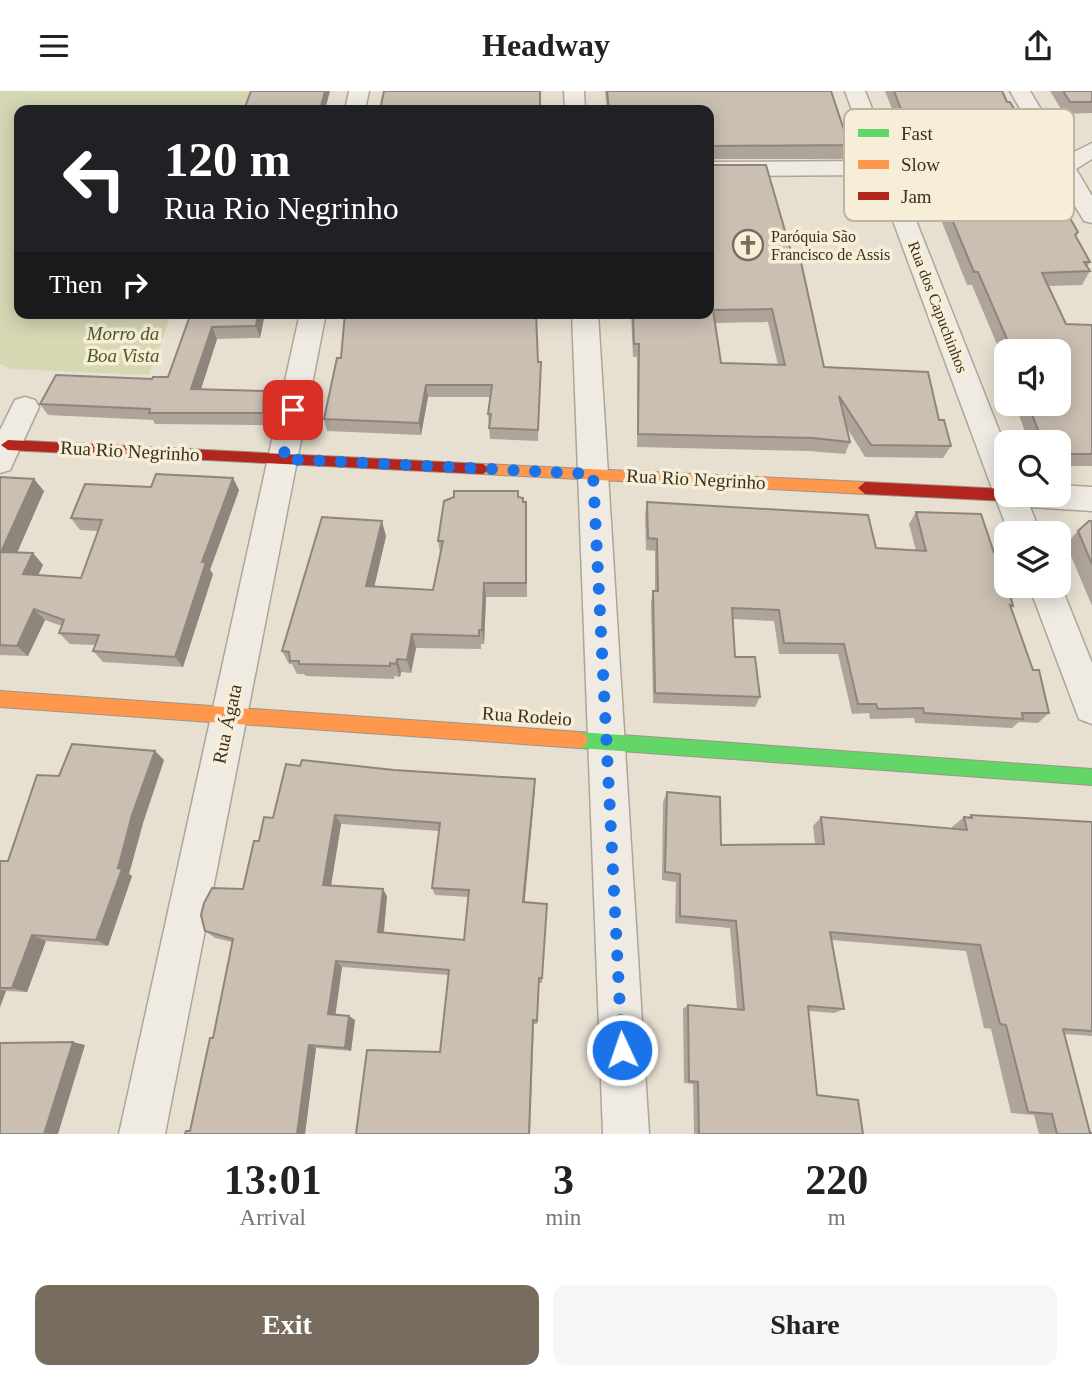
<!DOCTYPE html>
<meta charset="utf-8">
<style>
body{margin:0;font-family:Georgia,serif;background:#f6f6f6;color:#222;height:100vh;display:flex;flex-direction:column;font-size:26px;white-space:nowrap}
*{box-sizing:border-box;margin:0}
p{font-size:23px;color:#767676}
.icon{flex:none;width:38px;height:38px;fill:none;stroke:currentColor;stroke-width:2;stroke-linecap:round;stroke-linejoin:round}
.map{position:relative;height:1043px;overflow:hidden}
.drawer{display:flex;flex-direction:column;background:#fff;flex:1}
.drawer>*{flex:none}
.hud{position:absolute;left:14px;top:14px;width:700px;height:214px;border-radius:14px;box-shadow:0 4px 18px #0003;background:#202124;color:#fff;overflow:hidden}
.tools{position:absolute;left:994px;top:248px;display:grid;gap:14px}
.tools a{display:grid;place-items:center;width:77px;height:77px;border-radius:14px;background:#fff;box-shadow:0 4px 18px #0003;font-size:35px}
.pin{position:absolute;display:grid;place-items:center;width:60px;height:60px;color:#fff;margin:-30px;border-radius:14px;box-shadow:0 4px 10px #0006}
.me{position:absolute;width:77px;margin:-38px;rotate:357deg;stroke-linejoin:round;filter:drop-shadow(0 0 5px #0008)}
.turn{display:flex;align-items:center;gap:24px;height:147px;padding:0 35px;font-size:32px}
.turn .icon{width:91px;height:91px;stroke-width:2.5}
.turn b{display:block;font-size:49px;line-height:60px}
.then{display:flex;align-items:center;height:66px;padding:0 35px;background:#0003;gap:14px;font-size:26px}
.eta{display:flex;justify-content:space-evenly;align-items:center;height:119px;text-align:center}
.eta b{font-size:42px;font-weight:600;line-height:49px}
.button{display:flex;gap:14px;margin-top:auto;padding:14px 35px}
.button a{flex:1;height:80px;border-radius:14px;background:#786c5e;color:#fff;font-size:28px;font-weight:600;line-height:80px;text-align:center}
.button a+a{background:#f6f6f6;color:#222}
header{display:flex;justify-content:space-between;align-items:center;height:91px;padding:0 35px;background:#fff;font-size:32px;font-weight:600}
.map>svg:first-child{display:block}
.green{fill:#d6d7b3}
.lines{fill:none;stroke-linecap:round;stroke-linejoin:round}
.street-casing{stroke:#ada599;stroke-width:3}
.fast-casing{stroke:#9c958a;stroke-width:2}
.slow-casing{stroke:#9c958a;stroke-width:2}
.jam-casing{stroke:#9c958a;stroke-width:2}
.street{fill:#efebe3;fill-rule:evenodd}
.fast{fill:#63d668;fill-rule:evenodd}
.slow{fill:#ff974d;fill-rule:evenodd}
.jam{fill:#b3261e;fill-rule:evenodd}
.wall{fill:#afa499;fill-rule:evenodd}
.shaded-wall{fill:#8e867d}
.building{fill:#cbbfb2;stroke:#8e867d;stroke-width:2;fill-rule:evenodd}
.route{stroke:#1a73e8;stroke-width:12;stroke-dasharray:0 21.6}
.labels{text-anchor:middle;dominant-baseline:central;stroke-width:7;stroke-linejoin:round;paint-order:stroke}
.far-poi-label{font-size:16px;fill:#3d2e20;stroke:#f7eed8;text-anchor:start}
.far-street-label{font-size:16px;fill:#3d2e20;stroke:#f7eed8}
.park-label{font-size:19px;font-style:italic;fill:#4d5a26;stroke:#f7eed8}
.street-label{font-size:19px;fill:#3d2e20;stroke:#f7eed8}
.key{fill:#f7eed8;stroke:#bfb4a1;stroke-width:2}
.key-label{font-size:19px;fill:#3d2e20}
</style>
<header><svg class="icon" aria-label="menu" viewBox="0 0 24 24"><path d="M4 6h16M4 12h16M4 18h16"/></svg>Headway<svg class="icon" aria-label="share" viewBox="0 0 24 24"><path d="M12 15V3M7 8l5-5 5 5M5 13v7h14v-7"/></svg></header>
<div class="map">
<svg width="1092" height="1043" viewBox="0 0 1092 1043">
<rect width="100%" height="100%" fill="#e7e0d1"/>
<path class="green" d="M0,0H255L248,19H19V222H172L149,284L11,278L0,273Z"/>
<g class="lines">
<g class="street-casing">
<path id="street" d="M349,0H369L365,19H345Z
M564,0H584L585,19H565Z
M845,0H865L893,70L1049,69L1010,0H1030L1068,64L1092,52V68L1076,78L1092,105V132L1084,130L1056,83L898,84L1006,357V404H1059V394L1092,396V420L1030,416L1041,443H1009L876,84L709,85V71L871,70Z
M300,222H326L165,1043H119Z
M572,222H598L649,1043H603Z
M25,306L35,309L39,316L10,379L0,382V339L15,309Z
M1059,490L1092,572V633L1079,628L1029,495H1059Z"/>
</g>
<g class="fast-casing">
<path id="fast" d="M579,641L1092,678V694L579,657L573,655L570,649L573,643Z"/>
</g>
<g class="slow-casing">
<path id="slow" d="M483,373L865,391L872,397L865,403L483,383L476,378Z
M0,600L579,641L585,643L588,649L585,655L579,657L0,616Z"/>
</g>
<g class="jam-casing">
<path id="jam" d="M8,349L483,373L490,378L483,383L8,359L1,354Z
M865,391L1006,398V404H1013L1006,410L865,403L858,397Z"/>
</g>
<use href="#street" class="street"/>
<use href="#fast" class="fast"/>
<use href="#slow" class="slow"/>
<use href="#jam" class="jam"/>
</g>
<path class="wall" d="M605,0H831L849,54L845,68H709V19H607Z
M885,0H1002L1007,11L1034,51L1028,64H1020L1019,67H917L915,62H909Z
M1050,0H1092V22L1064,23Z
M709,72L824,276L939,329L951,355L943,367L865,366L847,337L850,351L845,363L809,360L637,356V266H633L631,222H709ZM768,231L778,274L721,272L715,232Z
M929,73L1078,141L1076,145L1090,171L1087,176L1090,180L1082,194L1048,195L1066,233L1092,234V375H1059V352H1029L1015,313H1059V261H1006V290L998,268L1001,263L972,194H967L924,86Z
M191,222H265L260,247L217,248L201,299L268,311V334L155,333L153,329L48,324L40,313L152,288L168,286Z
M337,267L541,271L538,350L490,348L488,323L490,306H428L421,344L327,340L324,328Z
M0,386L44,400L17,462H33L43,474L38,484L81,487L98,440L80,439L71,427L151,396L233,387L239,399L210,479L213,483L183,576L103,571L93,560L95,554L70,553L59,542L62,535L45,529L28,565L0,564Z
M519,406L523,411H526L527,506H486L484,553H481V558L416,557L411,582L401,581L400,586L394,585V588L306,585L304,583H297L292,573H289L282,560L386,445L374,496L433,499L440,461L438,450Z
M647,411L876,457L916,460L909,433L916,421L994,462L1013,515L1011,517L1033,579L1049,622L1038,632L1019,631L1012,637L915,632L914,627L870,628L869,622L852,623L838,563H779L774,530L733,528L735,566L760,606L755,616L653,612L651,512L653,500H655V460L646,459L645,424Z
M1092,430V515L1066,453L1078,440Z
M155,660L164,669L143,732L129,783L132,785L108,855L46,850L27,901L6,900L0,916V770H8L59,685Z
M535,698L524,811L546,820L542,892H539L537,933H534L530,1043H356L440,961L448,884L342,876L335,924L355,929L351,960L316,957L305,1043H185L190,1040L213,947L232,851L215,847L205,840L243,798L259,750L273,727ZM341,733L439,740L432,797L435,804L468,806L464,849L384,842L387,805L331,794Z
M667,701L721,754L815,753L813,735L821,726L952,738V736L964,726L967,727L971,724L1092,732V945L1064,943L1090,1042L1092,1043H1039L1034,1024L1011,1022L991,938L984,937L966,860L831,849L844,918L834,922L809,920L817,1004L863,1043H694L693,993L684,992L683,918L688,914L737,918L730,837L675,832L676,791L662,789L663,711Z"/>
<path class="shaded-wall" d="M325,0H330L325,19H320Z
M258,222H265L260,247L256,235Z
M212,236L217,248L197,310L191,298Z
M426,294L428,306L421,344L419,332Z
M264,300L268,311V334L263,322Z
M233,387L239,399L210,479L213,483L183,576L175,566L202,471Z
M34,388L44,400L12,473L1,461Z
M382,430L386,445L371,510L366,495Z
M33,462L43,474L33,495L23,483Z
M484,492L486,506L484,553L482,539Z
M34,518L45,529L28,565L17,555Z
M412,543L416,557L411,582L407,569Z
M397,568L401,581L400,586L396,573Z
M155,660L164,669L143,732L129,783L132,785L108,855L96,849L132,724Z
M535,688V698L524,818L523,811Z
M335,724L341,733L330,801L323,794Z
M383,798L387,805L383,847L378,841Z
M32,844L46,850L27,901L12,897Z
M336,870L342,876L335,927L328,923Z
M0,899L6,900L0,916Z
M349,925L355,929L351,960L345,957Z
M73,951L85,954L58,1043H44Z
M309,954L316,957L305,1043H297Z"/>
<path class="building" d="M251,0H325L320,19H244Z
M384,0H540V19H380Z
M607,0H831L849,54L711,55L709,58V19H609Z
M894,0H1002L1007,11H1010L1034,51H1023L1025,54L922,55L920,50H913Z
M1063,0H1092V11H1070Z
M709,72L711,74H766L794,171H801L824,276L928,281L939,329H944L951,355L871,354L839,305L850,351L813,347L638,343L639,253H634L633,222H709ZM772,218L785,274L721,272L713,219Z
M929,73H1039L1078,141L1075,144L1090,171H1084L1090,180L1042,182L1066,233L1092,234V363H1059V352H1043L1028,313H1059V261H1008L1006,255H1010L978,181H974Z
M191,222H258L256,235L212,236L191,298L264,300L263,322H149L150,318L40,313L56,284L152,288L153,286H168Z
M345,222H536L538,271H541L538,339L489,337L491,323H488L492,294H426L419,332L324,328L337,267H341Z
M156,383L233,387L202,471H206L175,566L93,560L99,544L59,542L64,529L34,518L17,555L0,554V386L34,388L1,461L33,462L23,483L81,487L102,429L71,427L85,393L151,396Z
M454,400H518V406L523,407V411H526V492H484L482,539H479V545L412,543L407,569L397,568L396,573L390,572V575L299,573V570H290L289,561L282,560L322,426L382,430L366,495L433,499L443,450H438L444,410L454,406Z
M647,411L868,424L876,457L926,460L916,421L981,423L994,462L998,463L1006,491V495H1008L1013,515L1010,514L1033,579H1039L1049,622H1022L1023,628L924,622L923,617L878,618L876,613H858L844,553L784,552L779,519L732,517L735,566H755L760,606L655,602L653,500H658L657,448L648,447Z
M1089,430H1092V473L1078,440Z
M72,653L155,660L132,724L118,777L122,778L96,849L32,844L12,897H0V770H8L37,684L59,685Z
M302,669L394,679L535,688L523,811L547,813L542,887H539L537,930L533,929L529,1043H356L367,959L440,961L449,879L336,870L328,923L349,925L345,957L309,954L297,1043H185L186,1040H190L210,947H213L233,848L205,840L201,824L204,812L212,797L243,798L254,750H259L264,726L273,727L286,673L300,675ZM335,724L440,732L432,797L469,799L464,849L378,841L383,798L323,794Z
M667,701L720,706L721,754L824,753L821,726L967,739L964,726L972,727L971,724L1092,731V940L1063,938L1090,1042H1092V1043H1057L1052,1023L1028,1021L1006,934L1000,933L980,854L830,841L844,918L808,915L817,1004L858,1009L863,1043H699L698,991L689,990L688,914L744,919L736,830L680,825V783L665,781Z
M73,951L44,1043H0V952Z"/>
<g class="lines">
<path class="route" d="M293,319L283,368L593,383L622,959"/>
</g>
<defs>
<g id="church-ring" transform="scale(1.575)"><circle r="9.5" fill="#f7eed8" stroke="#786c5e" stroke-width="1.5"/><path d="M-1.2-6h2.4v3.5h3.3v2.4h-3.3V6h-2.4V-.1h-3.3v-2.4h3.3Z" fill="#786c5e"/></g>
</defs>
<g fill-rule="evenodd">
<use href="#church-ring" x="748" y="154"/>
</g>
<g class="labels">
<g class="far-poi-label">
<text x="771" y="145">Paróquia São<tspan x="771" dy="18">Francisco de Assis</tspan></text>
</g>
<g class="far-street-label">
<text transform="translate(938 216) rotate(69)">Rua dos Capuchinhos</text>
</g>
<g class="park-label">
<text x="123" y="242">Morro da<tspan x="123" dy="22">Boa Vista</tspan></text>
</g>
<g class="street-label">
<text transform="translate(130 360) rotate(3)">Rua Rio Negrinho</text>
<text transform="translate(696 388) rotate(3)">Rua Rio Negrinho</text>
<text transform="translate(527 625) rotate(4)">Rua Rodeio</text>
<text transform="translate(227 633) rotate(-78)">Rua Ágata</text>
</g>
</g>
<rect x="844" y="18" width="230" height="112" rx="10" class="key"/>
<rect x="858" y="38" width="31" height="8" fill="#63d668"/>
<rect x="858" y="69" width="31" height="9" fill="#ff974d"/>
<rect x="858" y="101" width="31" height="8" fill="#b3261e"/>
<g class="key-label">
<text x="901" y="49">Fast</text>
<text x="901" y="80">Slow</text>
<text x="901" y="112">Jam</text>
</g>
</svg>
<div class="tools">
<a><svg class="icon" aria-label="sound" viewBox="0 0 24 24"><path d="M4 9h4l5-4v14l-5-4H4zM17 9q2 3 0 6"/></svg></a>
<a><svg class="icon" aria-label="search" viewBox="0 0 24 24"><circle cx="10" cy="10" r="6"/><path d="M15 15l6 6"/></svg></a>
<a><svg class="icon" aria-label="layers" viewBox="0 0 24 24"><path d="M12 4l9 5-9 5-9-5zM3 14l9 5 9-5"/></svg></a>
</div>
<div class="pin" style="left:293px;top:319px;background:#d93025"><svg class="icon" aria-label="arrive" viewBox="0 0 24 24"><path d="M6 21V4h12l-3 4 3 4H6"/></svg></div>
<svg class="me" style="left:622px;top:959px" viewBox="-20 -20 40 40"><circle r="17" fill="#1a73e8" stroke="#fff" stroke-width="3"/><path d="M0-11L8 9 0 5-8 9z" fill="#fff"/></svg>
<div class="hud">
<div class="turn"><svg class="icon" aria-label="left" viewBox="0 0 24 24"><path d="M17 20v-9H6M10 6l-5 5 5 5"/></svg><div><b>120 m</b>Rua Rio Negrinho</div></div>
<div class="then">Then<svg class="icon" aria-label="right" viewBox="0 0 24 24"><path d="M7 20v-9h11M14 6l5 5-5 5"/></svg></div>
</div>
</div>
<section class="drawer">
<div class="eta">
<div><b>13:01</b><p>Arrival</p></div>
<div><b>3</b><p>min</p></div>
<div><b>220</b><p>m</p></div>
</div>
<div class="button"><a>Exit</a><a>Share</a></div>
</section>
